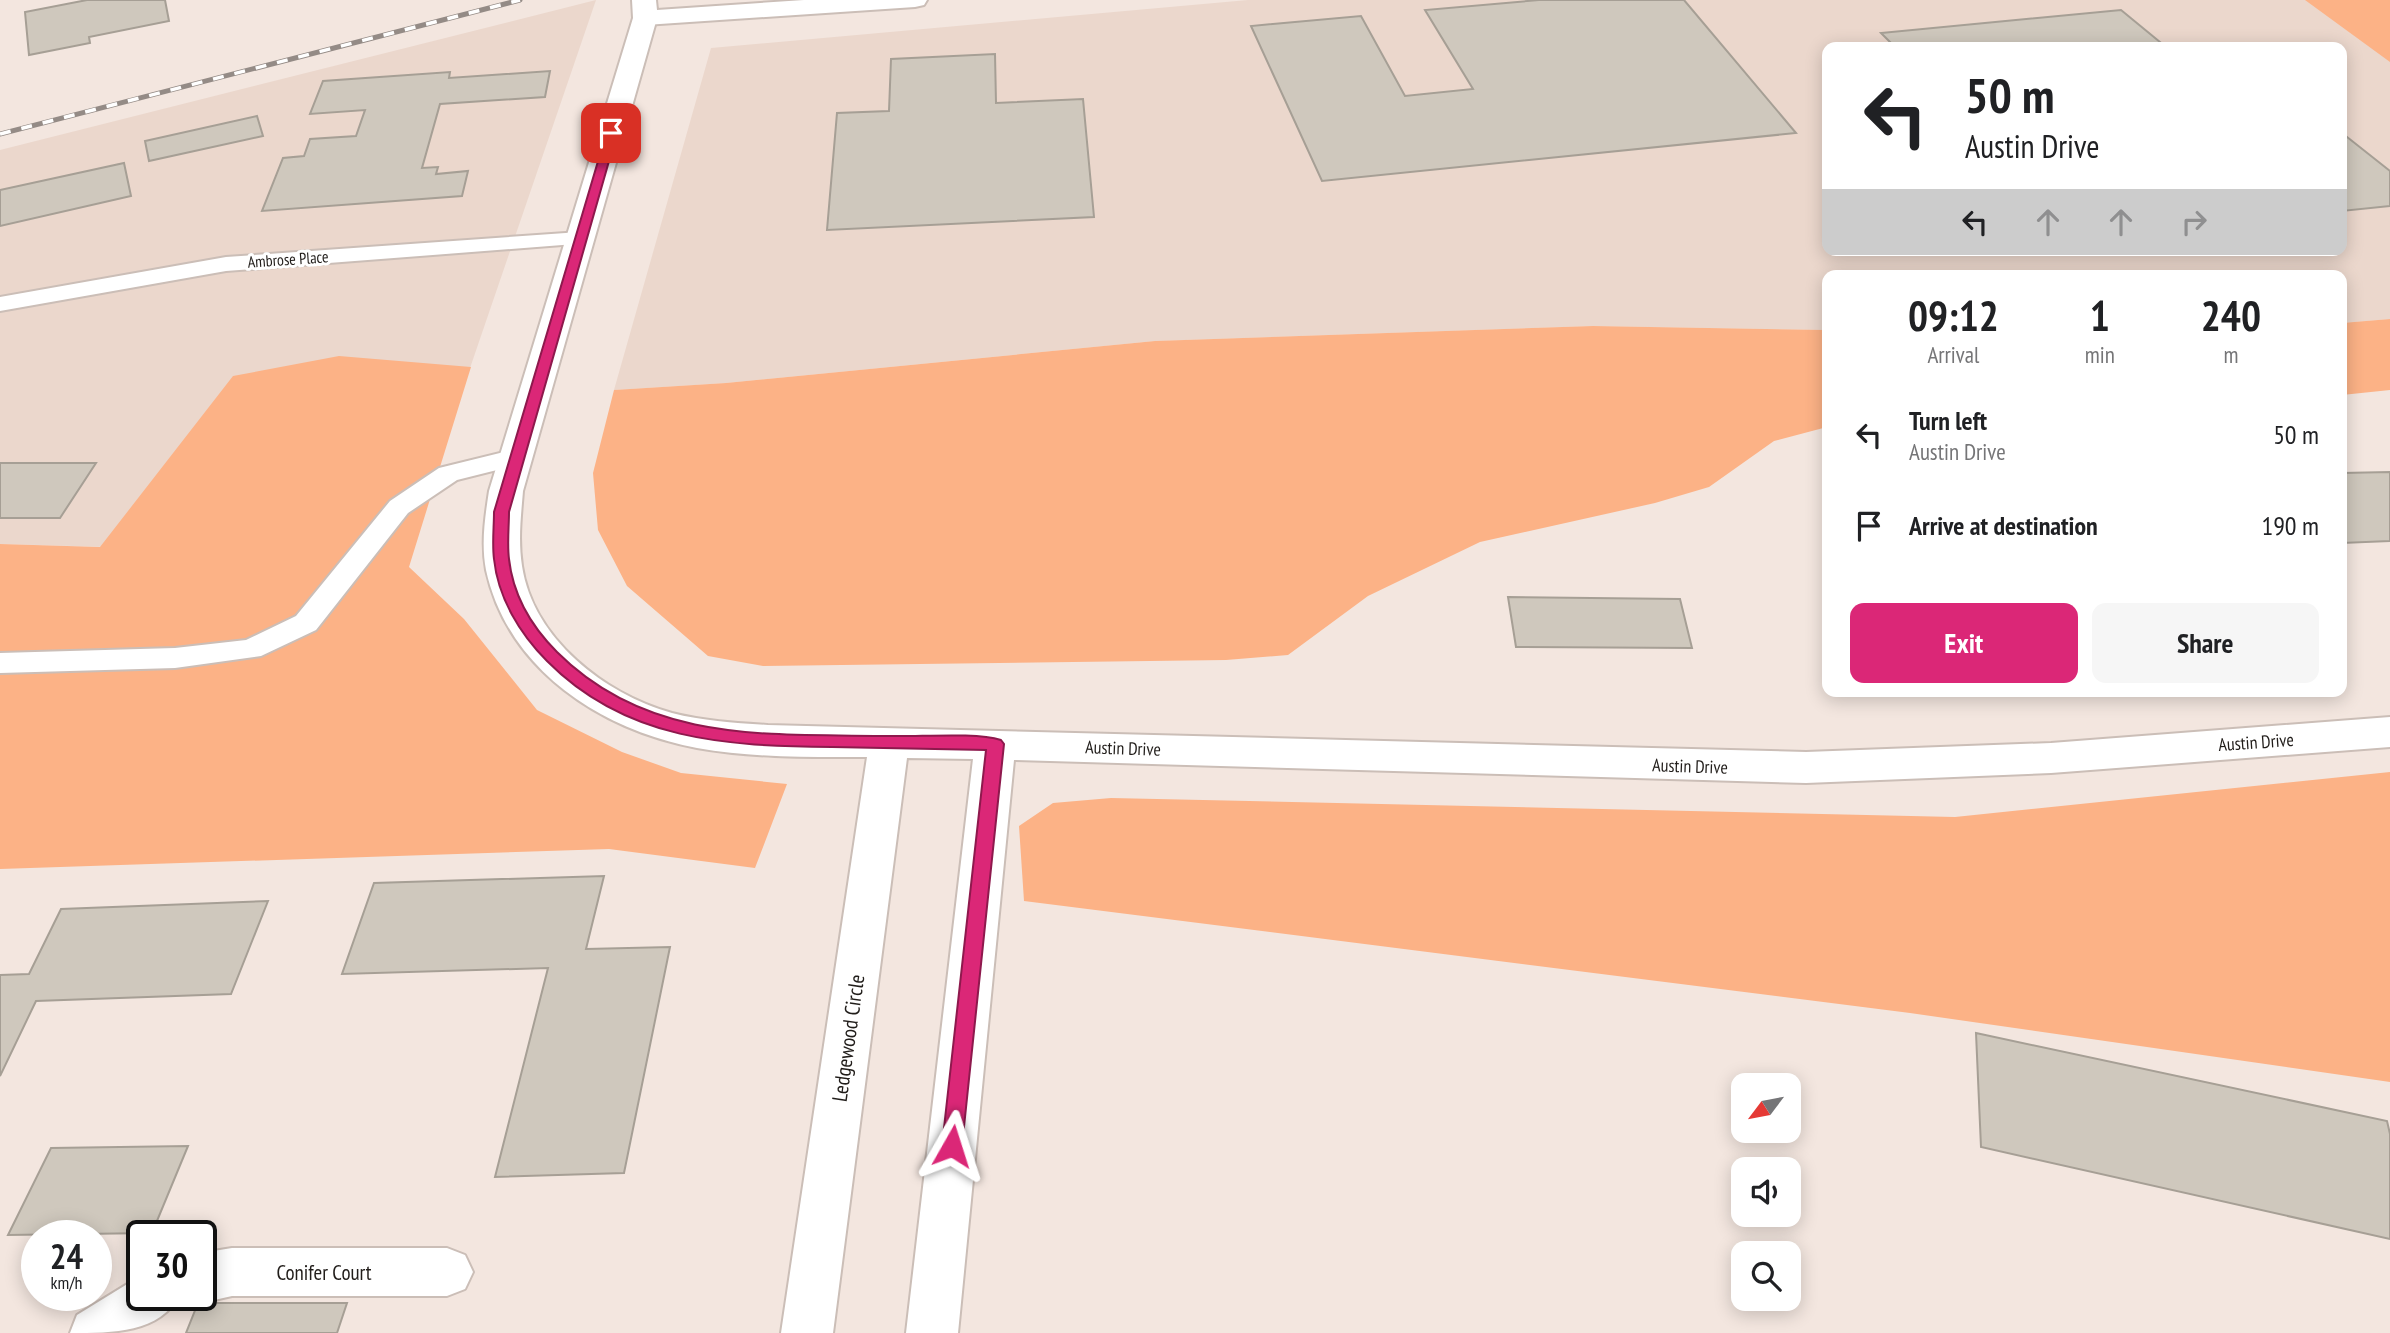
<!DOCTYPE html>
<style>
body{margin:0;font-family:"PT Sans Narrow",sans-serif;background:#f6f6f6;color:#202124;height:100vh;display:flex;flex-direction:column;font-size:26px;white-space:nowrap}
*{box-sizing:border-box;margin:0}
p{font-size:23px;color:#757577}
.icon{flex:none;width:38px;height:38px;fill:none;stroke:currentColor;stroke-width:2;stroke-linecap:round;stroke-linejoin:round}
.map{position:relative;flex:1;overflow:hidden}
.details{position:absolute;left:1822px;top:270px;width:525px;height:427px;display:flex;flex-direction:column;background:#fff;border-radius:14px;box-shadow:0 4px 18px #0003}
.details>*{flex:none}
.top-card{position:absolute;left:1822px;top:42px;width:525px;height:214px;border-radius:14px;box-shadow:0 4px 18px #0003;background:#fff;color:#202124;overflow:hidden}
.needle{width:46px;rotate:238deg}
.tools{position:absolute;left:1731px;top:1073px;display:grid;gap:14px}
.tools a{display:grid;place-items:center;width:70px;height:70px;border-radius:14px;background:#fff;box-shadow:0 4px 18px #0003;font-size:35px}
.speed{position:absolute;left:21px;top:1220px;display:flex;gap:14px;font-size:35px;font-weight:700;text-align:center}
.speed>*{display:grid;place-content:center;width:91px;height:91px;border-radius:50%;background:#fff;box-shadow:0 4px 18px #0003;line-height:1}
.speed small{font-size:18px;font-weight:400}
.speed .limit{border:4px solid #111;border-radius:10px;background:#fff;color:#111}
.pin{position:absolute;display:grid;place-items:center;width:60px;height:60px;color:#fff;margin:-30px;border-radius:14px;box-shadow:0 4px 10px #0006}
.me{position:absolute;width:77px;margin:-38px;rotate:6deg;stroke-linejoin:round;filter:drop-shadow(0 0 5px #0008)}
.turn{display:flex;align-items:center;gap:24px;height:147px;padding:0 28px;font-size:32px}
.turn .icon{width:91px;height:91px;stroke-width:2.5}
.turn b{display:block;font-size:49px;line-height:60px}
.lanes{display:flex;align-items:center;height:66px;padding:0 28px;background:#0003;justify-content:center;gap:35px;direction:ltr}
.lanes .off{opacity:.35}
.eta{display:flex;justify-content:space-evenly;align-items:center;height:119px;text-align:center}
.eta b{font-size:42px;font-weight:800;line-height:49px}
.cta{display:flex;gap:14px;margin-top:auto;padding:14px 28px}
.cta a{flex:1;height:80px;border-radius:14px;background:#db2777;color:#fff;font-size:28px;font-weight:800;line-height:80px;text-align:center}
.cta a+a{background:#f6f6f6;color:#202124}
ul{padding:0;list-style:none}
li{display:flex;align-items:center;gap:21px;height:91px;padding:0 28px}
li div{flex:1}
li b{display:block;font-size:26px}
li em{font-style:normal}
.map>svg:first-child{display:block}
.built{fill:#ebd7cc;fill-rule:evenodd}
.green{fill:#fcb286}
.building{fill:#cfc8bd;stroke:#a69f95;stroke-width:2}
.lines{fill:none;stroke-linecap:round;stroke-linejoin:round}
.lane-casing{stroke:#cbbeb7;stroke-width:4}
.street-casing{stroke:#cbbeb7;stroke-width:4}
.secondary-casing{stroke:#cbbeb7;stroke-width:4}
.lane{fill:#fff;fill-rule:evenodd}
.street{fill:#fff;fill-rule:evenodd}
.secondary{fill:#fff;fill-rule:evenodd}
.rail-casing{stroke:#948b86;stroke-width:5}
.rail{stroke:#fff;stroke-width:3.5;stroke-dasharray:11;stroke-linecap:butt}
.route{fill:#db2777;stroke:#8e194d;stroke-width:2}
.labels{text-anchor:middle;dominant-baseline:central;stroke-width:6;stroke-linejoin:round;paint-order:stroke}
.far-street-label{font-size:16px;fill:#211d1a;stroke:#fff}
.street-label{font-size:18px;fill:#211d1a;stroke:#fff}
.near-street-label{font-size:21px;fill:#211d1a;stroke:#fff}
</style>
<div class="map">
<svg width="2390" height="1333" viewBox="0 0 2390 1333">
<rect width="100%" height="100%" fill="#f3e6df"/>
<path class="built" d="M596,0L406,555L0,544V150Z
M1248,0H2390V319L2342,323V275H1827V330L1593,326L1155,341L726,383L614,390L711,48ZM1827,47H2342V250H1827Z"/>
<path class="green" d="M2305,0H2390V62Z
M2390,319V390L2342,395V323Z
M1593,326L1827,330V427L1774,441L1709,487L1655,503L1480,542L1368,596L1288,655L1226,660L763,666L708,656L627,586L598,530L593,473L614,390L726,383L1155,341Z
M339,356L471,367L409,567L464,619L537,710L622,752L681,773L787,784L755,868L609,849L0,869V544L100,547L233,376Z
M2390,772V1082L1910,1013L1024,901L1019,826L1053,803L1111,798L1955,817Z"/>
<path class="building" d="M87,0H165L169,21L89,37L90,43L29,55L25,12Z
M1539,0H1684L1796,133L1322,181L1251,26L1361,16L1405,96L1473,89L1425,10Z
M2121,10L2166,47H1895L1881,33Z
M995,54L996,103L1083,99L1094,217L827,230L837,113L889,111L891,59Z
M550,71L545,97L440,104L422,168L438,167L436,174L468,171L462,196L262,211L283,158L304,156L310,139L356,136L365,110L310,114L323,81L450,72L449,78Z
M257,116L263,136L149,161L145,141Z
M2342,133L2390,171V206L2342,211Z
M124,163L131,196L0,226V190Z
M0,463H96L60,518H0Z
M2390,472V541L2342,543V473Z
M1508,597L1680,599L1692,648L1516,647Z
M604,876L586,949L670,947L624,1173L495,1177L548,968L342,974L374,883Z
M268,901L231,994L36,1001L0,1076V975L29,974L61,909Z
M1976,1033L2387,1121L2390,1134V1239L1981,1147Z
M188,1146L152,1233L8,1235L51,1148Z
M198,1303H347L337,1333H186Z"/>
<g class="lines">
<g class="lane-casing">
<path id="lane" d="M580,232L588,233L591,238L588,243L226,271L0,311V297L226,257Z
M516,449L525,451L528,457L525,463L457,480L408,513L316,630L261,656L175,668L0,673V653L175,648L246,640L296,616L390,501L439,468Z"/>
</g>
<g class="street-casing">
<path id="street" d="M645,11L654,13L657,18L523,491C521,516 518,540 522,566C533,639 605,694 672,713C703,721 736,723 768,725L1806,752L2051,743L2390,717V747L2051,773L1806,783L1014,760L958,1333H906L973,759L907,758L833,1333H781L867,757C810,757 753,758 697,748C601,730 508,670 486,570C481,544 485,517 489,491L633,18L636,13Z
M232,1248H447L465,1255L473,1272L465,1289L447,1296H232L201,1303L183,1295H201V1253Z
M142,1275V1295H180C159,1333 114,1333 70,1333L77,1315Z"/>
</g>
<g class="secondary-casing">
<path id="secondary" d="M632,0H656L657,10L804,0H927L924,5L915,7L645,25L636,23L633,18Z"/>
</g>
<use href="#lane" class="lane"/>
<use href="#street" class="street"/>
<use href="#secondary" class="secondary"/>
<g class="rail-casing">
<path id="rail" d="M0,134L520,0"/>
</g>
<use href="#rail" class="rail"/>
</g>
<path class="route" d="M607,131L617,133L509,512C509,527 507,544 509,559C513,595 532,627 557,652C649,744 769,734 890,736C919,737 975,732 1001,740L1004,744L962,1146L959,1152L952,1155L945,1152L942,1146L986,750C935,749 884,748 832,747C727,746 626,741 547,661C520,634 498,598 494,559C492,544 494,527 494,512Z"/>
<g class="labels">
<g class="far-street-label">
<text transform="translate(288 259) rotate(-4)">Ambrose Place</text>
</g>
<g class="street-label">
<text transform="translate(2256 742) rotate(-4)">Austin Drive</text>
<text transform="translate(1123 748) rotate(2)">Austin Drive</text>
<text transform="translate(1690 766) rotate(2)">Austin Drive</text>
</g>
<g class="near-street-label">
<text transform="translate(848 1038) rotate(-82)">Ledgewood Circle</text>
<text x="324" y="1272">Conifer Court</text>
</g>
</g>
</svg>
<div class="tools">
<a><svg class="needle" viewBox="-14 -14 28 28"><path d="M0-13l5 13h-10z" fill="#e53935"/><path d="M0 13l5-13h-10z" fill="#757577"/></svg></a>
<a><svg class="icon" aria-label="sound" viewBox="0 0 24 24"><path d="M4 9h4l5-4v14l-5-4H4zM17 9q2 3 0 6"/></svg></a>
<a><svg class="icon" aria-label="search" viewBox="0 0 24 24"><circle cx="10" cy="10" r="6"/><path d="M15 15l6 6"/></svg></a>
</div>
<div class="speed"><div>24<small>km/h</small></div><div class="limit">30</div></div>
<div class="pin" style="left:611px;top:133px;background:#d93025"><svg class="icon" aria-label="arrive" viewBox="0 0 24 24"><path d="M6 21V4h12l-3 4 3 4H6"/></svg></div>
<svg class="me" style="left:952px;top:1146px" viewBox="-20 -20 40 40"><path d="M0-17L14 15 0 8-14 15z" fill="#db2777" stroke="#fff" stroke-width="4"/></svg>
<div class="top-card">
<div class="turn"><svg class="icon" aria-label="left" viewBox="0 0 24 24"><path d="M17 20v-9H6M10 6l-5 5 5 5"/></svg><div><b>50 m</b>Austin Drive</div></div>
<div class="lanes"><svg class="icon" aria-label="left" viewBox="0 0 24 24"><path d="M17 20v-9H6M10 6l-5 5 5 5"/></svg><svg class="icon off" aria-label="ahead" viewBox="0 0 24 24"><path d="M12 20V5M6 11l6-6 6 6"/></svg><svg class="icon off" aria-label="ahead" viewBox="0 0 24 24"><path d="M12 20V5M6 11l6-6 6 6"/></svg><svg class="icon off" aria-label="right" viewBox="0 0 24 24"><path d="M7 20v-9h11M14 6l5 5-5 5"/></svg></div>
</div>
<section class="details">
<div class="eta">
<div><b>09:12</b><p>Arrival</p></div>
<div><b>1</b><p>min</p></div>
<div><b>240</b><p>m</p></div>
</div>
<ul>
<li><svg class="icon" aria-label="left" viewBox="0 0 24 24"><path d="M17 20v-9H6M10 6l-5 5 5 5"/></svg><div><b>Turn left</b><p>Austin Drive</p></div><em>50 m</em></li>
<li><svg class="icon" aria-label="arrive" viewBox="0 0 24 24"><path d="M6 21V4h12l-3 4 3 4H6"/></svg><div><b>Arrive at destination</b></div><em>190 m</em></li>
</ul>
<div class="cta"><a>Exit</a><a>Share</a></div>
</section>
</div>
